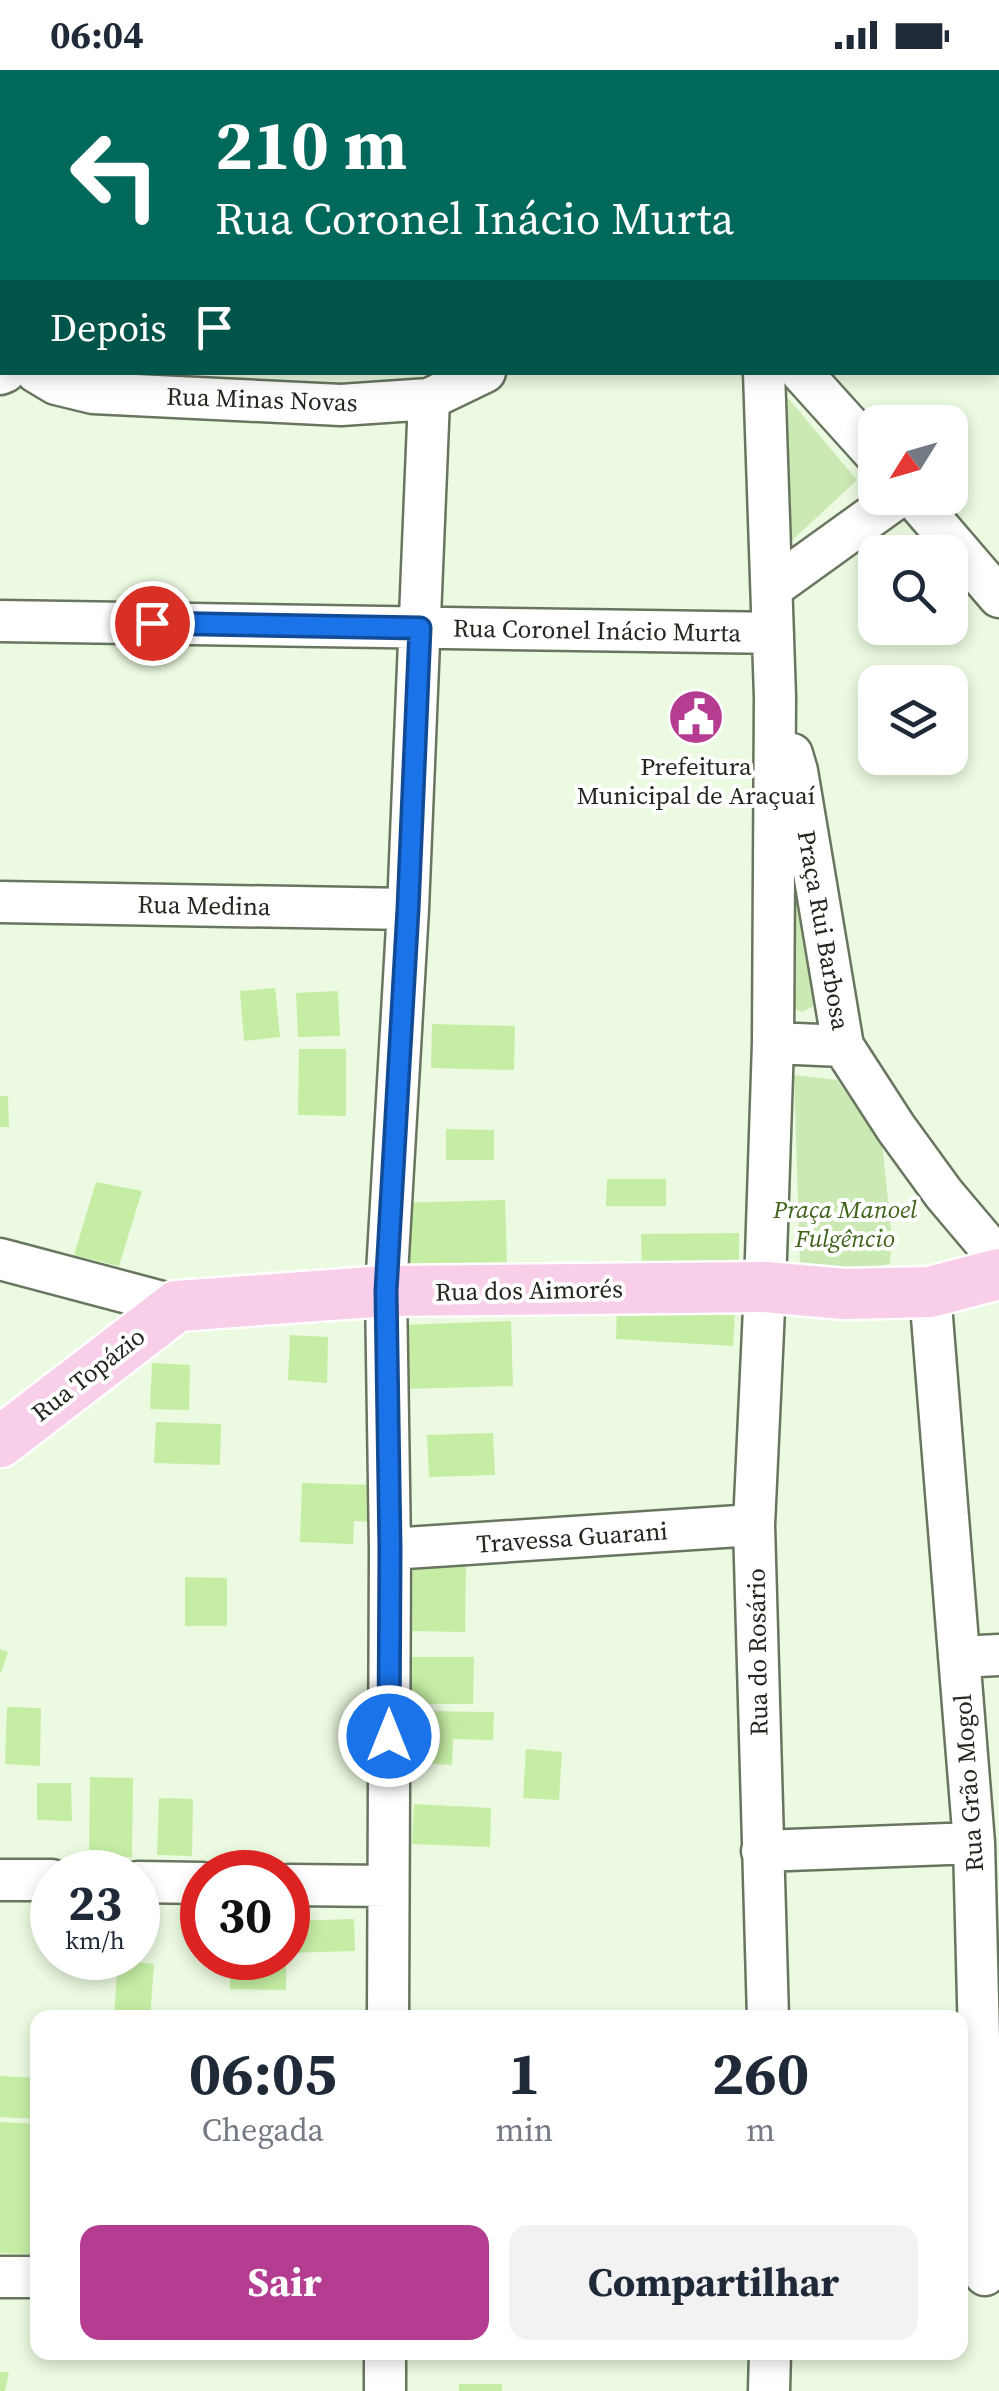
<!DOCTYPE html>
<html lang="pt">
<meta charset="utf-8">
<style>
body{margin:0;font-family:"Source Serif 4",serif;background:#f2f2f3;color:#1f2937;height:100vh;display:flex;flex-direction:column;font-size:38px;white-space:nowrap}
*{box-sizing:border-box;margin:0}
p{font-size:32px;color:#747a83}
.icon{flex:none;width:55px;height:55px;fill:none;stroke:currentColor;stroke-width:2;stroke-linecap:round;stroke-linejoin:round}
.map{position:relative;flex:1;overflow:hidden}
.details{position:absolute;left:30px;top:1940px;width:938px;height:350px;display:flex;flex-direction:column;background:#fff;border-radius:20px;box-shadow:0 5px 15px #0003}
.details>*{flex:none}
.top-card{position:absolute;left:0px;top:0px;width:1000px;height:305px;box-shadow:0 5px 15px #0003;background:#00695c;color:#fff;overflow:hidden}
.needle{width:65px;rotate:233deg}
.buttons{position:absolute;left:858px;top:335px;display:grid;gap:20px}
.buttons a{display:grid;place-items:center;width:110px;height:110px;border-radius:20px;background:#fff;box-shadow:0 5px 15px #0003;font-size:50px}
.speed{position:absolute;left:30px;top:1780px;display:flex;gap:20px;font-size:50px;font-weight:700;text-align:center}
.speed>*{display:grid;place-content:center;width:130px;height:130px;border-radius:50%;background:#fff;box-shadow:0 5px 15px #0003;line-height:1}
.speed small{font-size:25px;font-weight:400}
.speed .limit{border:15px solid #d22;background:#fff;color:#111}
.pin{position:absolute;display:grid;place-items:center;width:85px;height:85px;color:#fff;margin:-42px;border:5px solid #fff;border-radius:50%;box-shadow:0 2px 10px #0007}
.me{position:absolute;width:110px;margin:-55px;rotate:0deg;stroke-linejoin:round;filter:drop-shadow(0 0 8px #0008)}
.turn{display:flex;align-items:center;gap:35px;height:210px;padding:0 50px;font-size:45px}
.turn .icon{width:130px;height:130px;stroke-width:2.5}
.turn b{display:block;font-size:70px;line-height:85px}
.then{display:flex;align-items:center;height:95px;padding:0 50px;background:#0003;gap:20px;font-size:38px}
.eta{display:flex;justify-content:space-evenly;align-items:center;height:170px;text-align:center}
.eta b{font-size:60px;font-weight:700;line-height:70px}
.primary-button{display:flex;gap:20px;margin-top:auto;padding:20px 50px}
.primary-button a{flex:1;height:115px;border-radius:20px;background:#b43d92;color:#fff;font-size:40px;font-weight:700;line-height:115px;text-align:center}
.primary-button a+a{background:#f2f2f3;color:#1f2937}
.status{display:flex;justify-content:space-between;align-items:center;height:70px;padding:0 50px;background:#fff;direction:ltr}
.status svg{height:28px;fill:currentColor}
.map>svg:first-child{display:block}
.green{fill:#cbe9b3}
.building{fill:#c5eea4}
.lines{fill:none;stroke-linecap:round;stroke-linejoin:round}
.minor-casing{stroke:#69765f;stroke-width:45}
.major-casing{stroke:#fff;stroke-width:55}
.minor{stroke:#fff;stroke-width:40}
.major{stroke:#f8cee9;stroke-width:50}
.route-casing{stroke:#114b97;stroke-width:25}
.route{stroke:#1a73e8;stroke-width:18}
.labels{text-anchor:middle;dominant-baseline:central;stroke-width:8;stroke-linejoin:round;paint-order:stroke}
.street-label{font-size:25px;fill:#23281f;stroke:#fff}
.poi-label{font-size:25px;fill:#23281f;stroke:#fff}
.park-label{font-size:25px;font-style:italic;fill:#40641b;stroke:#fff}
</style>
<div class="status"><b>06:04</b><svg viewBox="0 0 49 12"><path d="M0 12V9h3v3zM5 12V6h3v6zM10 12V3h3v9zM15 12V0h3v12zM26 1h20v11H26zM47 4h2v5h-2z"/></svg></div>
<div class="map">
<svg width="999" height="2321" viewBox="0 0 999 2321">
<rect width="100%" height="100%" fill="#ebfae0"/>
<path class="green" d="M783,322L857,410L786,476Z
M793,786L820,928L812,937L802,942L789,937Z
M794,1005L837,1010L882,1073L892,1168L890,1194L846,1201L800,1195Z"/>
<path class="building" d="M275,918L280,967L244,971L240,921Z
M338,921L340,966L298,967L296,923Z
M432,954L515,956L514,1000L431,998Z
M299,979H346V1046L298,1045Z
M0,1026H8L9,1057H0Z
M446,1059L494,1060V1090H446Z
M607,1109H666V1136H606Z
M96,1112L142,1121L119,1196L74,1185Z
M505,1130L507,1194L397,1197L395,1133Z
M739,1163V1202L642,1203L641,1164Z
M617,1236L735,1243L733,1276L616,1269Z
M511,1251L513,1316L404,1319L401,1255Z
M290,1265L328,1267L327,1313L288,1310Z
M152,1293L190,1295L189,1340L150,1339Z
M156,1352L221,1354L220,1395L154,1393Z
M493,1363L495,1405L429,1407L427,1365Z
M302,1413L372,1415L371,1452L354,1451L353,1474L300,1472Z
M413,1492L466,1494L465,1562L412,1561Z
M185,1507L227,1508V1556H185Z
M0,1579L8,1582L1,1603H0Z
M410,1587H474L473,1634H410Z
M7,1637L41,1638L40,1696L5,1694Z
M419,1641L494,1642L493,1670L453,1669L452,1695L419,1693Z
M526,1679L562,1682L559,1730L523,1728Z
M90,1707L133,1708L132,1787L89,1785Z
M37,1713H71L72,1751L37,1750Z
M159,1728L193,1729L192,1786L157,1785Z
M414,1734L491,1738L490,1777L412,1774Z
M354,1849L355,1881L288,1883V1851Z
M230,1888H286V1920L230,1919Z
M118,1890L154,1894L150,1948H114Z
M0,2006L38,2008V2049L0,2047Z
M0,2052L38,2054V2184L0,2183Z
M0,2302H9L5,2321H0Z
M459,2314H502V2321H459Z"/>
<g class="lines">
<g class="minor-casing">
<path id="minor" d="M258,0L260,2
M547,0L549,2
M0,267L2,270
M36,302L56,314L93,323L341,335L429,329L485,302
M764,302L775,627L773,973L765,1217L754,1455L768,1948
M801,302L875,384
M0,304L5,302
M914,428L999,527
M772,518L897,428
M0,551L773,563
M792,684L797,701L843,976L896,1058L944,1124L999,1189
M0,832L408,839
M773,973L843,976
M0,1189L177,1236
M930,1222L974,1773L985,2205
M390,1479L754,1455
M959,1587L999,1585
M762,1781L974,1773
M0,1810H52
M138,1812L202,1813
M288,1815L388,1816
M388,1948L390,1479L386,1221L408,839L429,329
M0,2207H38
M385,2321V2282
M769,2321L770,2282"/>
</g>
<g class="major-casing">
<path id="major" d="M0,1372L177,1236L386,1221L765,1217L845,1224L930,1222L999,1204"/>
</g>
<use href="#minor" class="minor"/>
<use href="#major" class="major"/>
</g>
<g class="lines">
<g class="route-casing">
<path id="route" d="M152,553L420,558L408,839L386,1221L390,1479L389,1666"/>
</g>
<use href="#route" class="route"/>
</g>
<defs>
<g id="civic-disc" transform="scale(2.875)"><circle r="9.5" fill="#b43d92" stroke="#fff"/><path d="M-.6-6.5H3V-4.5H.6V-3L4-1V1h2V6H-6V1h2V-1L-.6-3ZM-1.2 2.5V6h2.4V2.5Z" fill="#fff"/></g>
</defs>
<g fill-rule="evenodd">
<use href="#civic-disc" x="696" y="647"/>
</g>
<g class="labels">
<g class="street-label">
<text transform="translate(262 329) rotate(2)">Rua Minas Novas</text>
<text transform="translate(597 560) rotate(1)">Rua Coronel Inácio Murta</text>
<text transform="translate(204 835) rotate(1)">Rua Medina</text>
<text transform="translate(824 860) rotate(80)">Praça Rui Barbosa</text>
<text transform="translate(529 1220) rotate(-1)">Rua dos Aimorés</text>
<text transform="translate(88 1304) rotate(-38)">Rua Topázio</text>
<text transform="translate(572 1467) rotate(-4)">Travessa Guarani</text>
<text transform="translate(757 1582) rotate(-91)">Rua do Rosário</text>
<text transform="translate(968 1713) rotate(-94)">Rua Grão Mogol</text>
</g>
<g class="poi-label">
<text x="696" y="696">Prefeitura<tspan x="696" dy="29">Municipal de Araçuaí</tspan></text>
</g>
<g class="park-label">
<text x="845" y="1139">Praça Manoel<tspan x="845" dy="29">Fulgêncio</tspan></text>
</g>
</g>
</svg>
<div class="buttons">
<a><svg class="needle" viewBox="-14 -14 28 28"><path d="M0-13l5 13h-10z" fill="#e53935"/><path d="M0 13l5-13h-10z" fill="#747a83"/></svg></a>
<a><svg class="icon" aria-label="search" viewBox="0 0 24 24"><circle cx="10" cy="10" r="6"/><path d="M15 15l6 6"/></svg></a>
<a><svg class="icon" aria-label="layers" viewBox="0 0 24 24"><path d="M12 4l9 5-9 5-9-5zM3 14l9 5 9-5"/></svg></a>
</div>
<div class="speed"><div>23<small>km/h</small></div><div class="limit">30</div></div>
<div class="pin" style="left:152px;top:553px;background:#d93025"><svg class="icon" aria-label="arrive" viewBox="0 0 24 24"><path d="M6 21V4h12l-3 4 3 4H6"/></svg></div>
<svg class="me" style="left:389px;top:1666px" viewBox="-20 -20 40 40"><circle r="17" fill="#1a73e8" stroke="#fff" stroke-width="3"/><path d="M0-11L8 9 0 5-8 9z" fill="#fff"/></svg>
<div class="top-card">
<div class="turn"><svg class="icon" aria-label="left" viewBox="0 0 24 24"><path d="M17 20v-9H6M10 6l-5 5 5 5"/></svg><div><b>210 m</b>Rua Coronel Inácio Murta</div></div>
<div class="then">Depois<svg class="icon" aria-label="arrive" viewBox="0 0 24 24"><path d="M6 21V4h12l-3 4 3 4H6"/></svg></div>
</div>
<section class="details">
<div class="eta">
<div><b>06:05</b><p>Chegada</p></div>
<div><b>1</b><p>min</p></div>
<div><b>260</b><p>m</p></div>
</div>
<div class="primary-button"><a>Sair</a><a>Compartilhar</a></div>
</section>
</div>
